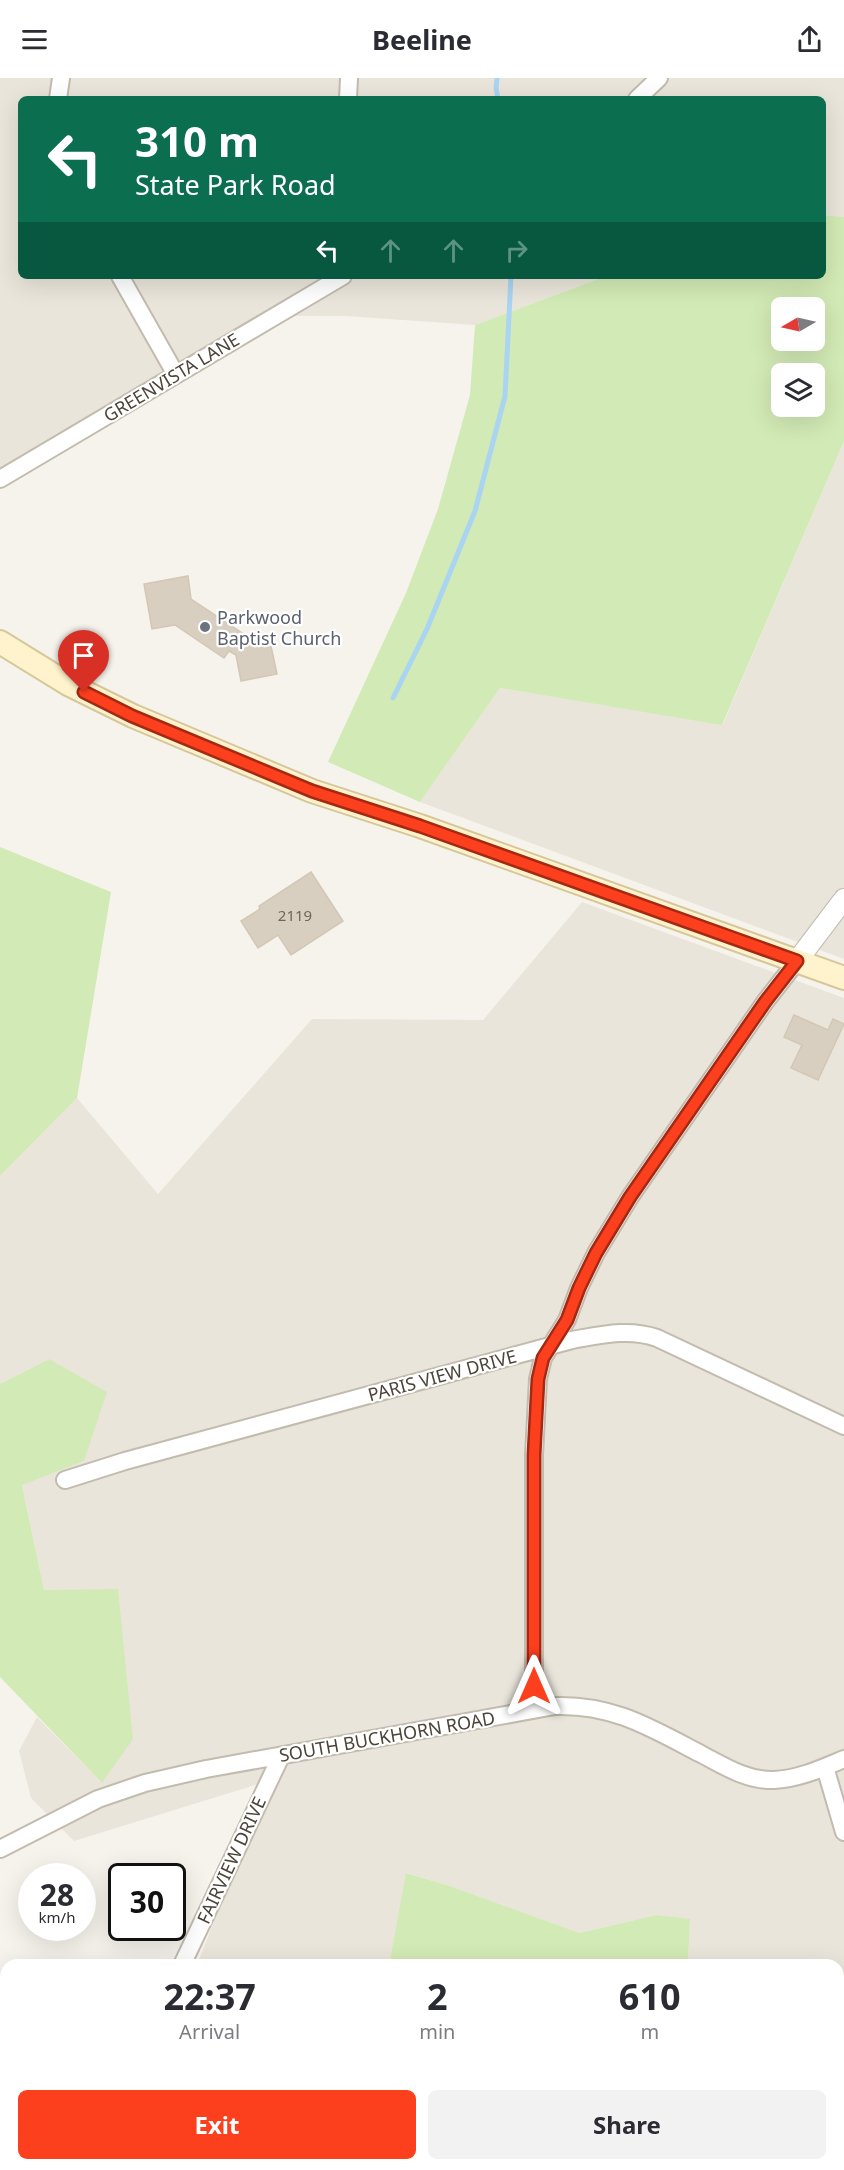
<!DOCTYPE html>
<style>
body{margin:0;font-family:"Noto Sans",sans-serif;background:#f2f2f3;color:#2b2b33;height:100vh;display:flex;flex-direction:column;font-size:22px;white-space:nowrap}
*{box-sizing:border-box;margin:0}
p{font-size:20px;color:#7c7c81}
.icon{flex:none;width:33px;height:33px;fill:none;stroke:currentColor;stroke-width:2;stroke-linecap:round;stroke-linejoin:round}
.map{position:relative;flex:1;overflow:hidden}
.side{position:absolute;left:0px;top:1881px;width:844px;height:212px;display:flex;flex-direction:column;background:#fff;border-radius:18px 18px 0 0;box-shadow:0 6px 24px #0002}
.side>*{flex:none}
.banner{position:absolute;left:18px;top:18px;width:808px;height:183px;border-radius:9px;box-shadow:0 6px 24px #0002;background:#0b6e4f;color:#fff;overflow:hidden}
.needle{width:39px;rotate:261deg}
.fabs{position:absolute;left:771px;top:219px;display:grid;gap:12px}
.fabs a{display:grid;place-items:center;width:54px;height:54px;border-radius:9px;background:#fff;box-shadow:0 6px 24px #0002;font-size:30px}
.speed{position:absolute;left:18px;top:1785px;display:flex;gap:12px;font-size:30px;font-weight:700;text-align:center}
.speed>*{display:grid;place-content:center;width:78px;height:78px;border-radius:50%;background:#fff;box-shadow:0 6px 24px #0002;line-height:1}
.speed small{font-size:15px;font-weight:400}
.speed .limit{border:3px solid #111;border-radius:9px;background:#fff;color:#111}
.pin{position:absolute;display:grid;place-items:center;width:51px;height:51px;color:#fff;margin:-62px -26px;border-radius:50% 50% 50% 0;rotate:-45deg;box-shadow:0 0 6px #0007}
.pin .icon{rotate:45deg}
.me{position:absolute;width:66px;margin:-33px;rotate:0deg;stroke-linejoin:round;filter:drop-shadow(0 0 4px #0008)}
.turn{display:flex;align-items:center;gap:21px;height:126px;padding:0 18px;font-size:27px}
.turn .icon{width:78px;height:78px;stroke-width:2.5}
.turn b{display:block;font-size:42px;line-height:51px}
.lanes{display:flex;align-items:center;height:57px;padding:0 18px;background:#0003;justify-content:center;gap:30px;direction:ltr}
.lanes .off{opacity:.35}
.eta{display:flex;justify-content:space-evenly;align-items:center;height:102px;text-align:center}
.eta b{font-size:36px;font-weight:700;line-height:42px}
.button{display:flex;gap:12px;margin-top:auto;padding:12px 18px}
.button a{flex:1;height:69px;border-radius:9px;background:#fc3f1d;color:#fff;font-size:24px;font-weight:700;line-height:69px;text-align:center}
.button a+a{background:#f2f2f3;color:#2b2b33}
header{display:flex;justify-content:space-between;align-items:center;height:78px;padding:0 18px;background:#fff;font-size:27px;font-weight:700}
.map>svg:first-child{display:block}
.residential{fill:#eae5da}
.green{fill:#d2eab5;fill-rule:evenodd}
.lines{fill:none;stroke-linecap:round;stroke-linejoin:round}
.stream{stroke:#a9d4f2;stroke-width:5}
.building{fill:#d8cfc1;stroke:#d3c7b4;stroke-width:1.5}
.minor-casing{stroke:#c2bbae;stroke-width:20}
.tertiary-casing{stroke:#c2bbae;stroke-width:22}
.secondary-casing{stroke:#d6c79b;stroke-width:26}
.minor{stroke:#fff;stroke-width:16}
.tertiary{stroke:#fff;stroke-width:20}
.secondary{stroke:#fff3cd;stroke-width:22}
.route-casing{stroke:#a42913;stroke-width:15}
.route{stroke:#fc3f1d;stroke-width:10}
.worship-dot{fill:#6b7280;stroke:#fff;stroke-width:2}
.labels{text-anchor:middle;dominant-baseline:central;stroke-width:4.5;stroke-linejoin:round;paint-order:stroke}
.number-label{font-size:15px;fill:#6e675b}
.street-label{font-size:18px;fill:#4b4439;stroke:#fff}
.worship-label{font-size:18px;fill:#5b616d;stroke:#fff;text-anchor:start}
</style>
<header><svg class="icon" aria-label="menu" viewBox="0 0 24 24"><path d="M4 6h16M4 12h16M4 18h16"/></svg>Beeline<svg class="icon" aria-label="share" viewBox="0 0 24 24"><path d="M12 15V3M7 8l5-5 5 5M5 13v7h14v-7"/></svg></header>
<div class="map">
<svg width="844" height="2092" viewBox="0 0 844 2092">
<rect width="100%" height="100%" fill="#f6f3ec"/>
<path class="residential" d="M0,0H844V139L824,137V21H21V198H606L475,247L346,238H284L0,409Z
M844,363V881L420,724L500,610L723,646Z
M582,824L844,920V2092H687L681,2090V2086H838V1887H688L690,1842L656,1837L580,1855L450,1808L407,1795L389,1887H197L268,1703L74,1763L31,1720L19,1673L37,1639L102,1705L44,1512L22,1406L84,1383L49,1281L0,1306V1098L77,1020L158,1116L312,941L483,942Z"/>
<path class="green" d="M824,137L844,139V363L722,647L500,610L420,724L328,684L406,515L438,431L470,317L475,247L606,198H824ZM782,230H814V262H782ZM782,296H814V328H782Z
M0,769L111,814L77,1020L0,1098Z
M49,1281L107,1314L84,1383L22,1407L44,1512L118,1511L133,1661L102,1705L0,1599V1306Z
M406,1795L450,1808L580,1855L656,1837L690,1841L688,1887H389Z
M0,1960L6,1965V2086L52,2087L50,2092H0Z
M681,2086V2090L687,2092H424L417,2087Z"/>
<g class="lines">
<path class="stream" d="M497,0L496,10L498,21
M393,620L427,551L475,433L505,318L511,198"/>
</g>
<path class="building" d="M188,498L191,521L242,555L237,562L243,566L269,559L277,596L241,603L236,577L229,573L224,580L175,547L152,551L144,506Z
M311,794L343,843L291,877L278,857L258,870L241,843L260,831L259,828Z
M794,937L828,952L833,941L844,946L818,1002L791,990L802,967L784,959Z"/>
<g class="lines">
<g class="minor-casing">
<path id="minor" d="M58,21L61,0
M348,21L349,0
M637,21L659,0
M120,198L175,295
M0,401L343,198
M65,1402L125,1383L572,1262C601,1257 629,1250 657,1260L844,1348
M534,1631V1377L538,1301L543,1280L567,1242L579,1210L596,1175L630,1119L765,924L797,883
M825,1689L844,1754
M0,1771L98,1721L145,1705L206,1691L555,1628C613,1626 651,1650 701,1676C724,1688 747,1703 774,1702C799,1701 822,1690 844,1681
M182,1887L281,1678
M171,2086L181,2092
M85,2092L88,2086"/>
</g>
<g class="tertiary-casing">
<path id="tertiary" d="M797,883L844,821"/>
</g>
<g class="secondary-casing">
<path id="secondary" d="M0,564L68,606L133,638L312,713L420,748L844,900"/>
</g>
<use href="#minor" class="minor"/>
<use href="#tertiary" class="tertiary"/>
<use href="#secondary" class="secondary"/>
</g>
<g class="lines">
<g class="route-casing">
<path id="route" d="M84,614L132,638L312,713L420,748L797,883L765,924L630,1119L596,1175L579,1210L567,1242L543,1280L538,1301L534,1377V1608"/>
</g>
<use href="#route" class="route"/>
</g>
<circle class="worship-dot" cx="205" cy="549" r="6"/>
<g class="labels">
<g class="number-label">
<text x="295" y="837">2119</text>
</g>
<g class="street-label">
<text transform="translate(171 299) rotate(-31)">GREENVISTA LANE</text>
<text transform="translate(442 1297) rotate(-15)">PARIS VIEW DRIVE</text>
<text transform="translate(387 1658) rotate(-10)">SOUTH BUCKHORN ROAD</text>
<text transform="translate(231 1782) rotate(-65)">FAIRVIEW DRIVE</text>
</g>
<g class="worship-label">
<text x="217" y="539">Parkwood<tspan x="217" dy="21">Baptist Church</tspan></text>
</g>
</g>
</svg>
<div class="fabs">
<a><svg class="needle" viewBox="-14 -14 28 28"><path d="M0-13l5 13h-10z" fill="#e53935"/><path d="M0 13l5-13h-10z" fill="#7c7c81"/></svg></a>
<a><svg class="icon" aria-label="layers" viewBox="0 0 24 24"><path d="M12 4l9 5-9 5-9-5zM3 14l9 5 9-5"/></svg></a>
</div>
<div class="speed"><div>28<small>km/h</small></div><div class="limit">30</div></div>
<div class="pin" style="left:84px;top:614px;background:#d93025"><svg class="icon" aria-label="arrive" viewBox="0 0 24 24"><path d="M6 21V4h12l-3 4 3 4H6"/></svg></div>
<svg class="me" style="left:534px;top:1608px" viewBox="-20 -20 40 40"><path d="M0-17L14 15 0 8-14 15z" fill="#fc3f1d" stroke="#fff" stroke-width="4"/></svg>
<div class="banner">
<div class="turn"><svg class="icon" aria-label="left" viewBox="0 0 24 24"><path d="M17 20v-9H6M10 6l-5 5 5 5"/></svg><div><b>310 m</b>State Park Road</div></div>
<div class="lanes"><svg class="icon" aria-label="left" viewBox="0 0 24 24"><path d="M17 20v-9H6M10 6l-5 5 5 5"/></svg><svg class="icon off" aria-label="ahead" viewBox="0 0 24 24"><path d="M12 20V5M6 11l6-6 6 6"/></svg><svg class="icon off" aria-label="ahead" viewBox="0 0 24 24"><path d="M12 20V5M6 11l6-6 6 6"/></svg><svg class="icon off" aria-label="right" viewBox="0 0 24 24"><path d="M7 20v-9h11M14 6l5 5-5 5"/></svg></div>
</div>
<section class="side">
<div class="eta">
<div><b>22:37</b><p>Arrival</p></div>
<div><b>2</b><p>min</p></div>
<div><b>610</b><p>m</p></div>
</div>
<div class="button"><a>Exit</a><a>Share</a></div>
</section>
</div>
